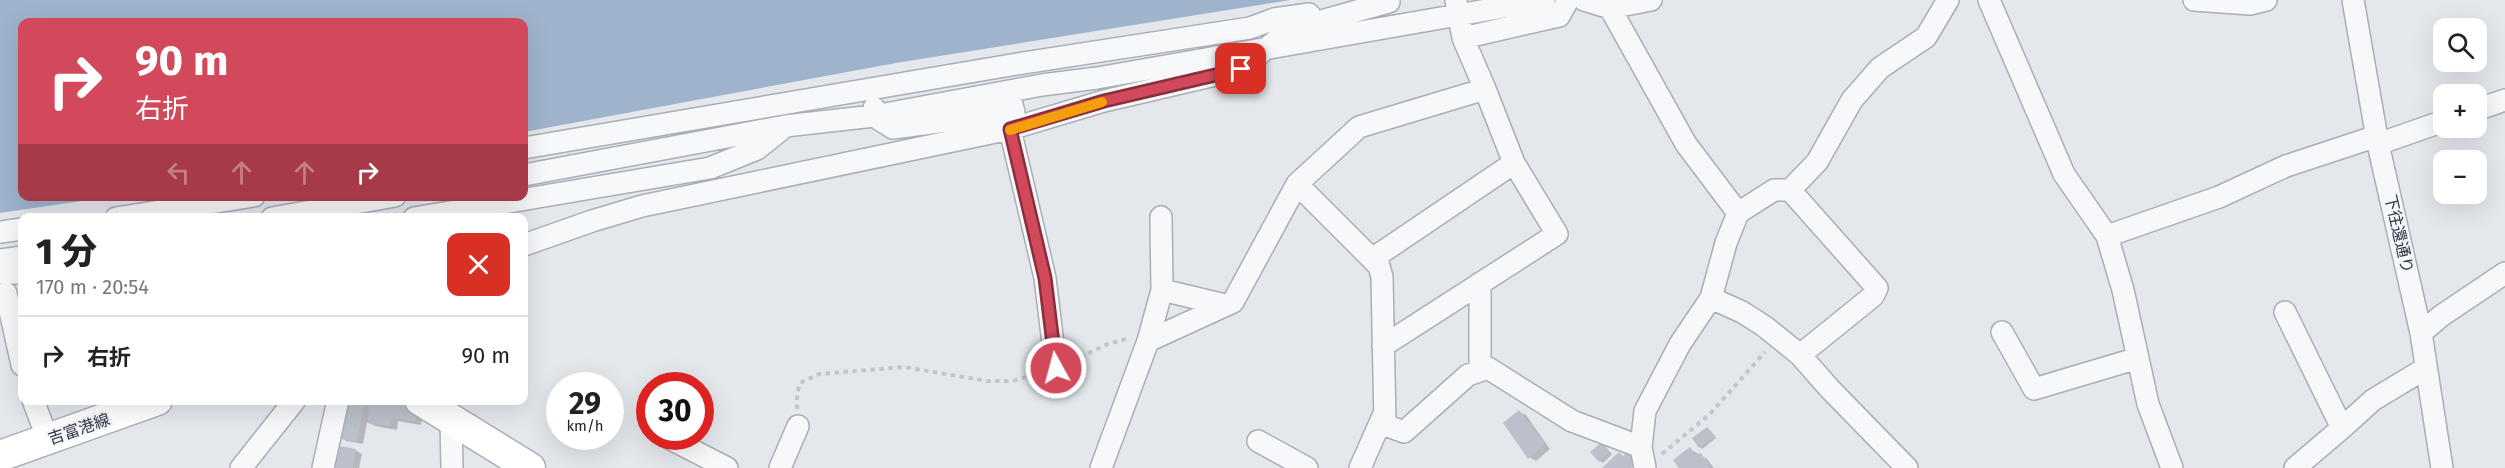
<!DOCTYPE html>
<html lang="ja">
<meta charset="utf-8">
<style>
body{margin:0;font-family:"Fira Sans","Noto Sans JP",sans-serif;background:#f6f6f6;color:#222;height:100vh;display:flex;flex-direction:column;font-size:22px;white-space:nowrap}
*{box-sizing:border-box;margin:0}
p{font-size:20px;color:#767676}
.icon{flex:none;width:33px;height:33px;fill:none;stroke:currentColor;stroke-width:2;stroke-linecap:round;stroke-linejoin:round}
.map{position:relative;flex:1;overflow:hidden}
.sheet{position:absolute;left:18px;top:213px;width:510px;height:192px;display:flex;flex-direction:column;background:#fff;border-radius:12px;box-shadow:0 6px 24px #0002}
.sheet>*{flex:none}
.banner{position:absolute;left:18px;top:18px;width:510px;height:183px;border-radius:12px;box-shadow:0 6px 24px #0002;background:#d1495b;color:#fff;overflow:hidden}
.fabs{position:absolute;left:2433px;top:18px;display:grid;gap:12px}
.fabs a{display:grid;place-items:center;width:54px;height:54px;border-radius:12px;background:#fff;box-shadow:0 6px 24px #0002;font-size:30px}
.speed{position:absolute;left:546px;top:372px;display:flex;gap:12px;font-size:30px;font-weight:700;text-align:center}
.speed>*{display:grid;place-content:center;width:78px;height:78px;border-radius:50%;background:#fff;box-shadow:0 6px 24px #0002;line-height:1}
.speed small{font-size:15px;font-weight:400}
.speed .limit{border:9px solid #d22;background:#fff;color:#111}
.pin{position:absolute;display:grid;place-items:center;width:51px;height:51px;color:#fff;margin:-26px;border-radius:12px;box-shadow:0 3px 9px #0006}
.me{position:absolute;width:66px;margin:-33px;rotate:353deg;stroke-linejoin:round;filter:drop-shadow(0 0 4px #0008)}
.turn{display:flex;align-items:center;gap:21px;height:126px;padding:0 18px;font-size:27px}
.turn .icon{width:78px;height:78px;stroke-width:2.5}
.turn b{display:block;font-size:42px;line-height:51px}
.lanes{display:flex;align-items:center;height:57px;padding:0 18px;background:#0003;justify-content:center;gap:30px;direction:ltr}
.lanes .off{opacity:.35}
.round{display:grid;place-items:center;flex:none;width:63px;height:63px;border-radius:12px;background:#f6f6f6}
.head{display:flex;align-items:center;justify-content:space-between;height:102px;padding:0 18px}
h1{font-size:36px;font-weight:800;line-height:45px}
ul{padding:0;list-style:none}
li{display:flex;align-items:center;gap:18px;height:78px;padding:0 18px;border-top:2px solid #e0e0e0}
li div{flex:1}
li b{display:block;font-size:22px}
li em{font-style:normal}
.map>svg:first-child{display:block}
.water{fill:#9fb4cc}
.shadow{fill:#0003}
.building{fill:#bbc0ca}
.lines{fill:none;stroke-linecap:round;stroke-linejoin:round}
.minor-casing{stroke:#a9aeb7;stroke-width:24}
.secondary-casing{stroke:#a9aeb7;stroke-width:33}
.path{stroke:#c2c5cb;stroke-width:4;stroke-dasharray:4.5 4.5;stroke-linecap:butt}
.minor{stroke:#f7f8fa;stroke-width:21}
.secondary{stroke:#fff;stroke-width:30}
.route-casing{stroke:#882f3b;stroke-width:15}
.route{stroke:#d1495b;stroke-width:10}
.slow{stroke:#f59e0b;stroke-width:10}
.labels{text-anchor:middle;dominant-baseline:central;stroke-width:4.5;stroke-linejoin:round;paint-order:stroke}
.street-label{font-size:16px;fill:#2b3445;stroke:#f4f6f9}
</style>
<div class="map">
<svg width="2505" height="468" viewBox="0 0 2505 468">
<rect width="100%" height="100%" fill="#e4e7ec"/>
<path class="water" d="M0,0H1290L896,63L524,132V22H22V196L109,197L0,213Z"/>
<path class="shadow" d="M346,400H395L400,403V406L414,411L413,415L422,419L421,425L398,421L397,430L375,426L367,422L363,444L346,441L340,437Z
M1519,412L1526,415L1550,449L1536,461L1529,457Z
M1707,429L1716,438L1702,449L1700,447Z
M1602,444L1612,454L1603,463L1600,461Z
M1690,449L1707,459L1714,468H1681Z
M355,450L362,454L359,468H332Z"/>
<path class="building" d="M345,400H365L357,442L338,438Z
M371,400H394V404L408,406L407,413L416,414L415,422L392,418L390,427L367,423Z
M1519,410L1545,444L1528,459L1503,423Z
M1707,427L1715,436L1699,448L1692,438Z
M1602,442L1610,452L1599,462L1590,452Z
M335,445L356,449L353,468H331Z
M1690,447L1695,455L1701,453L1711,468H1679L1673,460Z
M1629,451L1638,461L1631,468H1602L1619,452L1623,456Z"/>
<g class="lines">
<g class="minor-casing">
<path id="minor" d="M1584,0L1610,8L1651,0
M1989,0L2064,174L2107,236L2123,290L2148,404L2172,468
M2194,0L2250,4L2266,0
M2353,0L2378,144L2421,333L2442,468
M1610,8L1686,144L1738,213
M1463,38L1559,16L1568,0
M1008,91L1014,112L1010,129L1045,278L1056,368
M874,108V116L893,128L1014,112
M2476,110L2505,100
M2378,144L2444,121
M524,148L1011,65L1250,28L1274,19L1309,14
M524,175L785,126L874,116L1042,85L1097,78L1544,0
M1297,184L1379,266L1382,277L1385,425L1404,432L1468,375L1488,368L1572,421L1641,447L1645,468
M1790,190L1877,288L1873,296L1800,355
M116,218L254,196
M272,218L395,196
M414,218L710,168L757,149L782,129
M0,232L22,229
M2107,236L2219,197L2286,166L2377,136
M524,245L592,221L642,206L1010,129L1104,101L1241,69L1289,30L1389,2
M1372,259L1514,163
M0,260L22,257
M0,273H22
M1162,290L1225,305
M6,293L22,365
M2285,312L2342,428L2373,400L2426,368
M2002,332L2034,389L2138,358
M2421,333L2441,316L2505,273
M1148,341L1233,302L1297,184L1359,127L1485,89L1463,38L1456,1
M1383,346L1557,234L1514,163L1485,89
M1480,370V283
M33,400L48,440
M451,420L452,468
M667,437L727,468
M1258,441L1307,468
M1641,447L1645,411L1680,344L1711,298
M241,468L295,400
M323,468L338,400
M780,468L798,426
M1101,468L1148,341L1162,290L1161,217
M1360,468L1383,416
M1907,468L1829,388L1800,355L1764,326L1742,312L1711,298L1726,243L1738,213L1774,190H1790L1817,162L1852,100L1880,68L1926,37L1948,0
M2295,468L2342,428"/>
</g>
<g class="secondary-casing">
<path id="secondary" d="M420,400L530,468
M0,456L157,400"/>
</g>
<path class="path" d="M1072,361L1108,344L1129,338
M797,409V394L800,383L819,374L904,367L987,381H1013L1040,373
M1662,454L1709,415L1765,352"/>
<use href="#minor" class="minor"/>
<use href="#secondary" class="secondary"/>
</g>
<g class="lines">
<g class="route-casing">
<path id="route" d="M1056,368L1045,278L1010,129L1104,101L1241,69"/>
</g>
<use href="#route" class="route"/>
<path class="slow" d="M1010,130L1102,102"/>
</g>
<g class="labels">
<g class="street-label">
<text transform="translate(2399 234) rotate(77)">下往還通り</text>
<text transform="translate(79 429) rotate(-19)">吉富港線</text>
</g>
</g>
</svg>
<div class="fabs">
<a><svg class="icon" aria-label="search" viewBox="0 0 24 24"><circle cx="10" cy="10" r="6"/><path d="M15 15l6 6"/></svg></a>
<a>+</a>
<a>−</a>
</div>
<div class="speed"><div>29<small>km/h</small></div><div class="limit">30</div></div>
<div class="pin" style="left:1241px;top:69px;background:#d93025"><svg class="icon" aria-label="arrive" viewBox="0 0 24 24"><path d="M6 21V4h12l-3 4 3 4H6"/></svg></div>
<svg class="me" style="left:1056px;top:368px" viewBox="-20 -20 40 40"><circle r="17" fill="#d1495b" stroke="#fff" stroke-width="3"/><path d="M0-11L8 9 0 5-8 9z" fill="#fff"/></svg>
<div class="banner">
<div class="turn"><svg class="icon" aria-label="right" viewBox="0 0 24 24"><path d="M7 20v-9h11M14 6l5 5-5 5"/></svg><div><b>90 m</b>右折</div></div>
<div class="lanes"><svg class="icon off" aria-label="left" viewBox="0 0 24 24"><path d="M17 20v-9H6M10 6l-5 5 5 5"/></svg><svg class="icon off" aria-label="ahead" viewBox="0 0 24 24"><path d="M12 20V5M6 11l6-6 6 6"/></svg><svg class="icon off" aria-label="ahead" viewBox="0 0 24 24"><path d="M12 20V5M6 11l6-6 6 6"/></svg><svg class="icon" aria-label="right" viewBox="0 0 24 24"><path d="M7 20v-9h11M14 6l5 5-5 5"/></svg></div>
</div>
<section class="sheet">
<div class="head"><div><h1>1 分</h1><p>170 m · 20:54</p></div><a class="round" style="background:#d93025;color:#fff"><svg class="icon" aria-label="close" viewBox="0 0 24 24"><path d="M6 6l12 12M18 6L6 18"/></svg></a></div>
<ul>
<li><svg class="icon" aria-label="right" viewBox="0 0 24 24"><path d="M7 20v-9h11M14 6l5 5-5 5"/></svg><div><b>右折</b></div><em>90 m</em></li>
</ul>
</section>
</div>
